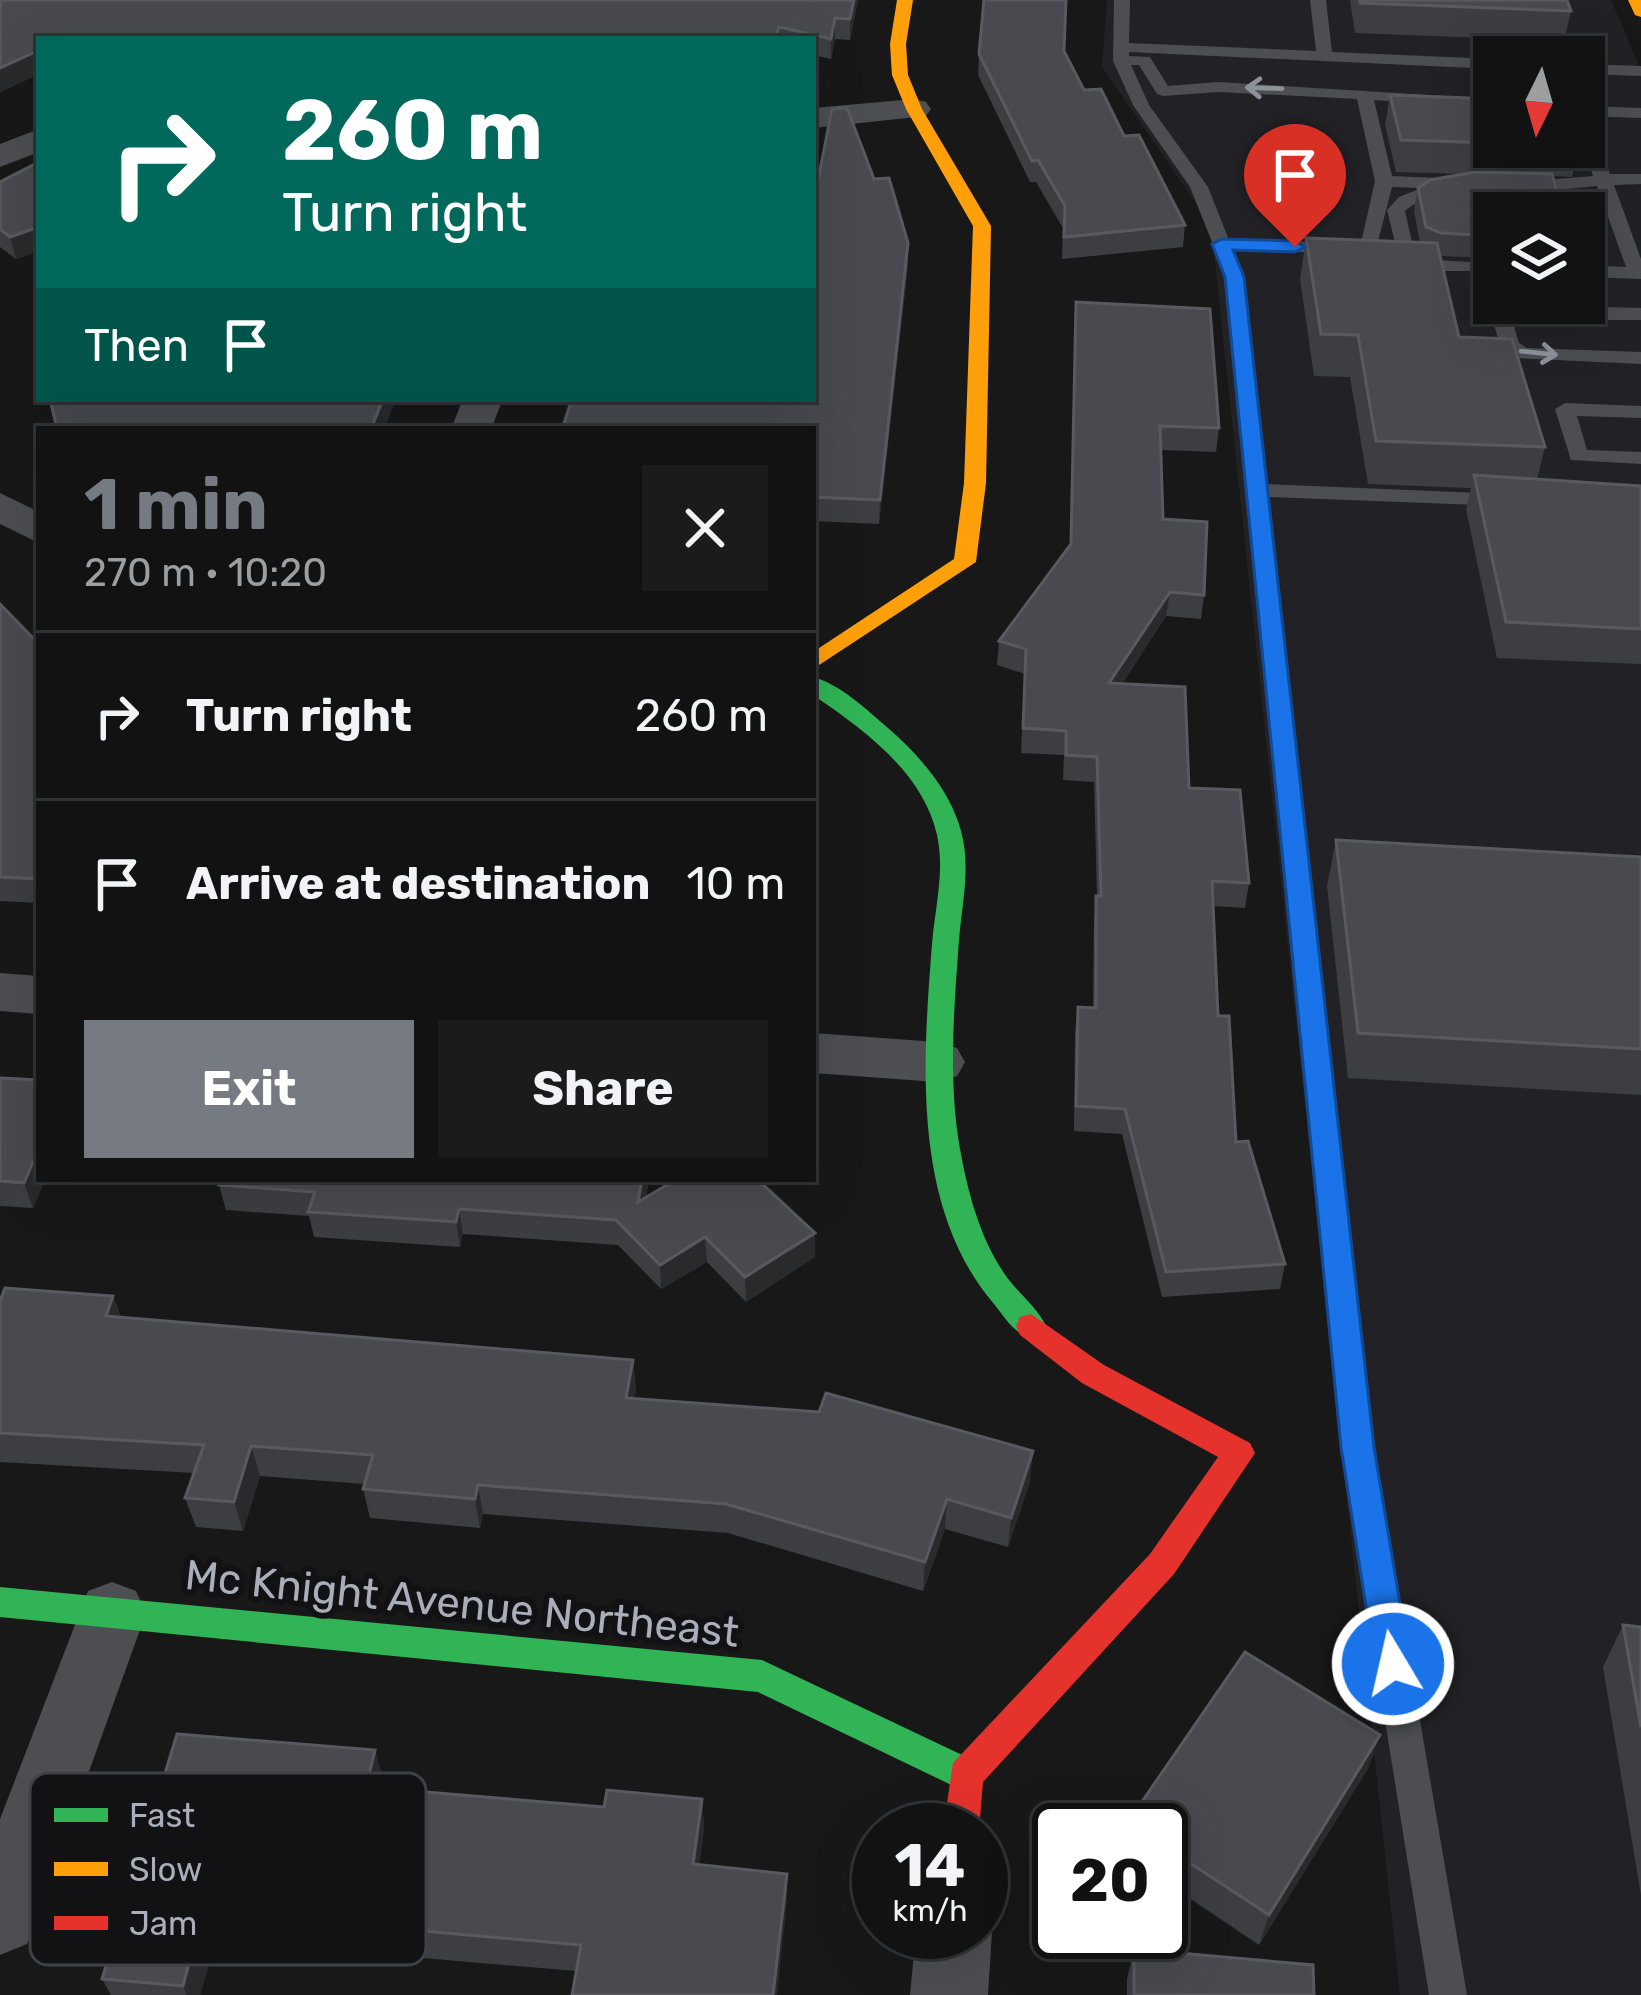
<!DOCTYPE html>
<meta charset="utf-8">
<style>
body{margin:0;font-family:Rubik,sans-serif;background:#1b1b1c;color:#f1f3f6;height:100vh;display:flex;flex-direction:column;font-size:45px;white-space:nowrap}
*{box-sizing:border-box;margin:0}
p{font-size:39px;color:#9c9ea0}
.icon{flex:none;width:66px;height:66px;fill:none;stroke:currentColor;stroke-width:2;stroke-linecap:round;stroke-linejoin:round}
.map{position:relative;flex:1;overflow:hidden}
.side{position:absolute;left:36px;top:426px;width:780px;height:756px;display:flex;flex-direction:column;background:#121213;border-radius:0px;box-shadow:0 12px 48px #0002,0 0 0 3px #313233}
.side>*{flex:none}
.banner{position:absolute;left:36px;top:36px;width:780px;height:366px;border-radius:0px;box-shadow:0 12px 48px #0002,0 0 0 3px #313233;background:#00695c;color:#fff;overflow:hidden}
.needle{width:78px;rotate:185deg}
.tools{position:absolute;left:1473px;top:36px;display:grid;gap:24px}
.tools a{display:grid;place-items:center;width:132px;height:132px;border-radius:0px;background:#121213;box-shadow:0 12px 48px #0002,0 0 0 3px #313233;font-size:60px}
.speed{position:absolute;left:852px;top:1803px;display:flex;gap:24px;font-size:60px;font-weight:700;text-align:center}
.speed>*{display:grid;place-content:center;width:156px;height:156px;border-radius:50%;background:#121213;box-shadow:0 12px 48px #0002,0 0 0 3px #313233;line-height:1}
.speed small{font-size:30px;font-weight:400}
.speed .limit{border:6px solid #111;border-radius:18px;background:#fff;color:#111}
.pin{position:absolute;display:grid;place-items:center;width:102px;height:102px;color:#fff;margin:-123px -51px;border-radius:50% 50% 50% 0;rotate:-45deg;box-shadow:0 0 12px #0007}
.pin .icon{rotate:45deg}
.me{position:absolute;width:132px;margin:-66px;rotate:351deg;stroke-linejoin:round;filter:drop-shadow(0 0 9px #0008)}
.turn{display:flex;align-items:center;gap:42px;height:252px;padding:0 48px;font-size:54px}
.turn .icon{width:156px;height:156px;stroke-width:2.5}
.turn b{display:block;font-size:84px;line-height:102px}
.then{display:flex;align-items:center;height:114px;padding:0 48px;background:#0003;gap:24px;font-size:45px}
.round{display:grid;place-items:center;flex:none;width:126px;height:126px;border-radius:0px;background:#1b1b1c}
.overview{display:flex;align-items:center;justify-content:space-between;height:204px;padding:0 48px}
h1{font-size:72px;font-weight:700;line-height:90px;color:#767a82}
.button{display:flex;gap:24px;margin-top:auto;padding:24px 48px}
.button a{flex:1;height:138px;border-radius:0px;background:#767a82;color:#fff;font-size:48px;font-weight:700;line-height:138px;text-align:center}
.button a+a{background:#1b1b1c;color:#f1f3f6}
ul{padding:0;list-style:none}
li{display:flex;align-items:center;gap:36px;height:168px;padding:0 48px;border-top:3px solid #313233}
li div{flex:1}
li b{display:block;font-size:45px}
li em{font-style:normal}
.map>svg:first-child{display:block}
.built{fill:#222226;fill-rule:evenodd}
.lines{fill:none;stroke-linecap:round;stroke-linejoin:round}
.lane{fill:#4c4e52;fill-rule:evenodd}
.street{fill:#4c4e52;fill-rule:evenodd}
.fast{fill:#30b455;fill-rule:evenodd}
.slow{fill:#ff9f0a;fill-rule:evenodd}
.jam{fill:#e5322d;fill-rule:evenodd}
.wall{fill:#3d3e42}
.shaded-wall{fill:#292a2c}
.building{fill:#494a4f;stroke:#585a60;stroke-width:3}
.oneway{stroke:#8d919b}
.route{fill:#1a73e8;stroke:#114b97;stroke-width:3}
.labels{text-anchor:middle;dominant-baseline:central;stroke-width:12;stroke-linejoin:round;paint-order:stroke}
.near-street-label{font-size:42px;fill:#a9aeba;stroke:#121215}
.key{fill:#121215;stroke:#3f4147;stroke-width:3}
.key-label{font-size:33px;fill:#a9aeba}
</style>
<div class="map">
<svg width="1641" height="1995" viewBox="0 0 1641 1995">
<rect width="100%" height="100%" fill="#181819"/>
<path class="built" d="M1107,0H1611L1641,70V1995H1400L1211,225L1102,67ZM1494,57H1584V147H1494ZM1494,213H1584V303H1494Z"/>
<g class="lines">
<path class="lane" d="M1114,0H1130L1129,43L1316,51L1310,0H1326L1332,52L1494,59V69L1129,52V56L1150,57L1168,86L1218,82L1494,99V109L1374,100L1392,176L1459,179L1468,184C1450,195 1424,194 1405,211L1414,251L1435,260L1490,263V271H1432L1399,258L1387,210L1399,197L1422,188L1392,187L1375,253L1234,251L1244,277L1267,484L1505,494L1516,500L1505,506L1269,497L1373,1446L1467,1995H1429L1341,1446L1226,277L1190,187L1133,105L1113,61ZM1131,65H1139L1157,94L1163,96L1218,92L1357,99L1375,181L1361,243L1229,240L1208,187L1149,105Z
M1584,64L1641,66V76L1584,74Z
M1584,106L1641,108V118L1584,116Z
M1584,121L1592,126L1610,174H1641V184L1614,185L1641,259V279L1584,277V265L1626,267L1597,186L1536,192L1512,187L1521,182L1593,176L1583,147Z
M1519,305L1641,308V320H1512L1519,343L1527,348L1641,352V364L1516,358L1500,346L1492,317Z
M1565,403L1641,406V418L1577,416L1587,450L1641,452V464L1571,460L1555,409Z"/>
<path class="street" d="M914,99L926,102L931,109L926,116L813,128V108Z
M39,129V152L0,167V144Z
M463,399H503L491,429H451Z
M0,493L39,512V543L0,524Z
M0,973L39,976V1014L0,1011Z
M813,1033L937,1042L957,1048L965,1062L957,1076L937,1082L813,1073Z
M112,1582L136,1591L146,1613L27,1944L0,1955V1819L88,1591Z
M981,1906L992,1932L988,1995H910L916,1932H981Z"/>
<path class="fast" d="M813,677C840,684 867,710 888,728C919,755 950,790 961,831C971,866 962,904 959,940C954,1008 948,1081 960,1149C968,1193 980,1239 1006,1276C1019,1294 1037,1307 1046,1326L1042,1335C1019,1343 1007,1320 994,1304C911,1207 923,1061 932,944C935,908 945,871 937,835C923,772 863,729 813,695Z
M0,1587L762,1660L979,1763L984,1775L979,1787L966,1792L758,1692L0,1617Z"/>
<path class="slow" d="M897,0H913L906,44L908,75L922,109L991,226L986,483L976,562L813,669V652L954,559L964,483L973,226L906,109L892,75L890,44Z
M1628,0H1641V17L1635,15Z"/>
<path class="jam" d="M1031,1314L1104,1365L1250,1443L1255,1453L1174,1574L983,1782L979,1830H943L953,1763L1150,1554L1218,1457L1082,1383L1020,1335L1016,1326L1020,1317Z"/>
</g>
<path class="wall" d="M0,0H858L850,40L835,39L831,59L813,55V39H39V74L0,92Z
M1350,0H1567L1571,11L1564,41L1355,33Z
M1064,51L1084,90L1124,136L1185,225L1183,247L1062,259L1063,228L1036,182H1030L978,75L979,54Z
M1390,95L1494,99V147H1579L1572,177L1552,176L1494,213V275L1486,274L1490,258L1440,256L1459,337L1545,447L1537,479L1641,486V664L1497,658L1466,509L1471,488L1368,484L1350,377L1314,376L1300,279L1306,238L1420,242L1414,211L1418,188L1465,174L1396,172L1385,125Z
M39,162V251L16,259L0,247V182Z
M874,179L908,243V265L879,524L813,521V399Z
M1076,302L1219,428L1216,452L1161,450L1163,519L1204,595L1201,619L1166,616L1122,684L1249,883L1245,908L1213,906L1218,1016L1236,1142L1285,1264L1280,1289L1162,1297L1122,1134L1074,1131L1075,1032L1078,1007L1093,1008L1094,920L1097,896L1094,782L1063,780L1064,755L1021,753L1025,674L997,665L999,641L1070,546Z
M0,604L39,644V903L0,901Z
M1336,840L1641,857V1095L1348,1078L1327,886Z
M0,1078L39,1179H45L33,1208L0,1206Z
M169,1179H649L646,1198L815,1233V1257L746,1302L707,1262L661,1289L618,1245L463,1234L460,1247L314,1237L309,1216L226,1210L219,1185L220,1182Z
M113,1296L121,1317L633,1360L636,1390L634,1398L1030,1481L1008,1547L945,1529L923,1591L728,1533L483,1514L480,1528L370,1518L363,1489L364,1484L260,1476L243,1531L196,1527L185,1498L194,1473L0,1462V1301Z
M1623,1625L1641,1627V1895L1603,1667Z
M375,1750L383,1780L381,1788L604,1807L702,1799L704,1828L699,1865L787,1902L576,1971L364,1953L355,1925L361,1898L286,1891L267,1962L211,1957L200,1995H111L102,1979Z
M1369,1767L1259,1945L1161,1879V1830H1126L1128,1822Z
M1134,1949L1314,1995H1127V1979Z"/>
<path class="shaded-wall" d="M854,0H858L850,40V19Z
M835,18V39L831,59V39Z
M33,53L38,74L0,92V68Z
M39,227V251L16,259L10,237Z
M908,243V265L879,524L880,500Z
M383,399H396L384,429H371Z
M1170,592L1166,616L1106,708L1109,683Z
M39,1148V1179H45L33,1208L24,1183Z
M642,1179H649L640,1227L638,1202Z
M459,1209L463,1234L460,1247L456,1222Z
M815,1233V1257L746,1302L745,1277Z
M705,1237L707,1262L661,1289L660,1265Z
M113,1296L124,1326L106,1316Z
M633,1360L636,1390L629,1427L626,1398Z
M251,1446L260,1476L243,1531L234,1502Z
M1033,1451L1030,1481L1008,1547L1011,1518Z
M478,1485L483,1514L480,1528L475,1499Z
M947,1499L945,1529L923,1591L925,1562Z
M1380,1735L1369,1767L1259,1945L1269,1915Z
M375,1750L383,1780L375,1816L366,1787Z
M702,1799L704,1828L696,1893L693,1864Z
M275,1863L286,1891L267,1962L256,1935Z
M787,1874V1902L777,1995H773Z
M198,1930L211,1957L200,1995H187L183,1986Z"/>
<path class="building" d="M0,0H854L850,19L835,18L831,39L779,27L775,39H39V53H33L0,68Z
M984,0H1066L1064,51L1084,90L1101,89L1124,136L1139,135L1185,225L1064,237L1065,206L1038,160L1032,161L979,54Z
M1360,0H1567L1571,11L1360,3Z
M1390,95L1494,99V143L1401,140Z
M847,108L874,179L889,178L908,243L880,500L813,497V429H562L572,399H813V206L832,109Z
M39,162V227L10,237L0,229V182Z
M1475,172L1552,174L1563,213H1494V236L1441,233L1426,227L1418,188L1430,180Z
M1306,238L1437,243L1459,337L1512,339L1545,447L1376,441L1358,335L1321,334Z
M1076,302L1210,309L1219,428L1160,426L1163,519L1207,522L1204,595L1170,592L1109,683L1185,687L1189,788L1240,790L1249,883L1212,881L1218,1016H1229L1236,1142L1248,1141L1285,1264L1166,1272L1125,1109L1076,1106L1078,1007L1096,1008V896H1101L1097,757L1066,755V731L1023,728L1026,649L999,641L1071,544Z
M50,399H383L371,429H263L265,426L258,429H57Z
M1474,475L1641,486V629L1506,622Z
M0,604L39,644V879L0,877Z
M1336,840L1641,857V1049L1358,1033Z
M0,1078L39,1080V1148L24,1183L0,1181Z
M221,1179H642L638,1202L677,1179H757L815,1233L745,1277L705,1237L660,1265L616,1220L459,1209L456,1222L308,1212L315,1192L219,1185Z
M5,1288L113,1296L106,1316L633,1360L626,1398L819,1412L826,1393L1033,1451L1011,1518L947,1499L925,1562L726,1504L478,1485L475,1499L363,1489L373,1455L251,1446L234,1502L185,1498L204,1445L0,1433V1301Z
M1623,1625L1641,1627V1727Z
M1245,1652L1380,1735L1269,1915L1161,1844V1830H1141L1128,1822Z
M177,1734L375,1750L366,1787L604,1807L607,1790L702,1799L693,1864L787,1874L773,1995H572L581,1945L355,1925L368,1870L275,1863L256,1935L198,1930L183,1986L102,1979Z
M1134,1949L1313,1965L1314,1995H1134Z"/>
<defs><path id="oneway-shaft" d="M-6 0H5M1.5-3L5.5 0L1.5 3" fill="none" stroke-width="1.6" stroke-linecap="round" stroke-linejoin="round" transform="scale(3)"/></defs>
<g class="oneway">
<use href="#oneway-shaft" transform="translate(1264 88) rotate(-178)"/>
<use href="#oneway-shaft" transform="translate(1539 353) rotate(6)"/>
</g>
<path class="route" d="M1222,239L1295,241L1305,247L1295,252L1233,250L1244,277L1374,1447L1410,1664L1405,1675L1393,1680L1380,1675L1375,1664L1341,1447L1225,277L1212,244Z"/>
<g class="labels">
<g class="near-street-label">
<text transform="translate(462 1604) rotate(6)">Mc Knight Avenue Northeast</text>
</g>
</g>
<rect x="30" y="1773" width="396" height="192" rx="18" class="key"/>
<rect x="54" y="1808" width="54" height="14" fill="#30b455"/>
<rect x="54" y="1862" width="54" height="14" fill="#ff9f0a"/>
<rect x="54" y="1916" width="54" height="14" fill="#e5322d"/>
<g class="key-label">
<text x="129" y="1827">Fast</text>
<text x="129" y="1881">Slow</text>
<text x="129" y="1935">Jam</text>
</g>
</svg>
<div class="tools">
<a><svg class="needle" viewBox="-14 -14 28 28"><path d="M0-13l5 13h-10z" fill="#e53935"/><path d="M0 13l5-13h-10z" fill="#9c9ea0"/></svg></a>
<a><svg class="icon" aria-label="layers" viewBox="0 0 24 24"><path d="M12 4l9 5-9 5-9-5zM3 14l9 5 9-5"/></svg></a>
</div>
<div class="speed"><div>14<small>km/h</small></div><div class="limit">20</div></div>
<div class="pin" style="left:1295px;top:247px;background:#d93025"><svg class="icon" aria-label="arrive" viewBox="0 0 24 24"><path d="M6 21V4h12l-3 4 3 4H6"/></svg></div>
<svg class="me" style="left:1393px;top:1664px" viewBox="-20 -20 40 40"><circle r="17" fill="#1a73e8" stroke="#fff" stroke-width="3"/><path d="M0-11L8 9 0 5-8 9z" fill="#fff"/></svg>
<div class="banner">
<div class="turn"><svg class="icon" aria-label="right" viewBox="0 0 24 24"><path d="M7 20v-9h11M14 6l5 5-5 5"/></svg><div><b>260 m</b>Turn right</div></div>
<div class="then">Then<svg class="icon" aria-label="arrive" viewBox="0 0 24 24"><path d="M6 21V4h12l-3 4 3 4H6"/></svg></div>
</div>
<section class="side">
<div class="overview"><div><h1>1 min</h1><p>270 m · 10:20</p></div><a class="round"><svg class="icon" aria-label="close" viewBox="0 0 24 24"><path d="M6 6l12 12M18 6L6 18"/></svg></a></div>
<ul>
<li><svg class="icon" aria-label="right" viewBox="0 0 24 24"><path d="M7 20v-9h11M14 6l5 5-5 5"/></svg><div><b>Turn right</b></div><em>260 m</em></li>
<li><svg class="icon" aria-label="arrive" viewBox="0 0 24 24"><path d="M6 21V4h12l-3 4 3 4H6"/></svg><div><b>Arrive at destination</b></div><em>10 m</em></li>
</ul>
<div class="button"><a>Exit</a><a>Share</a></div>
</section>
</div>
